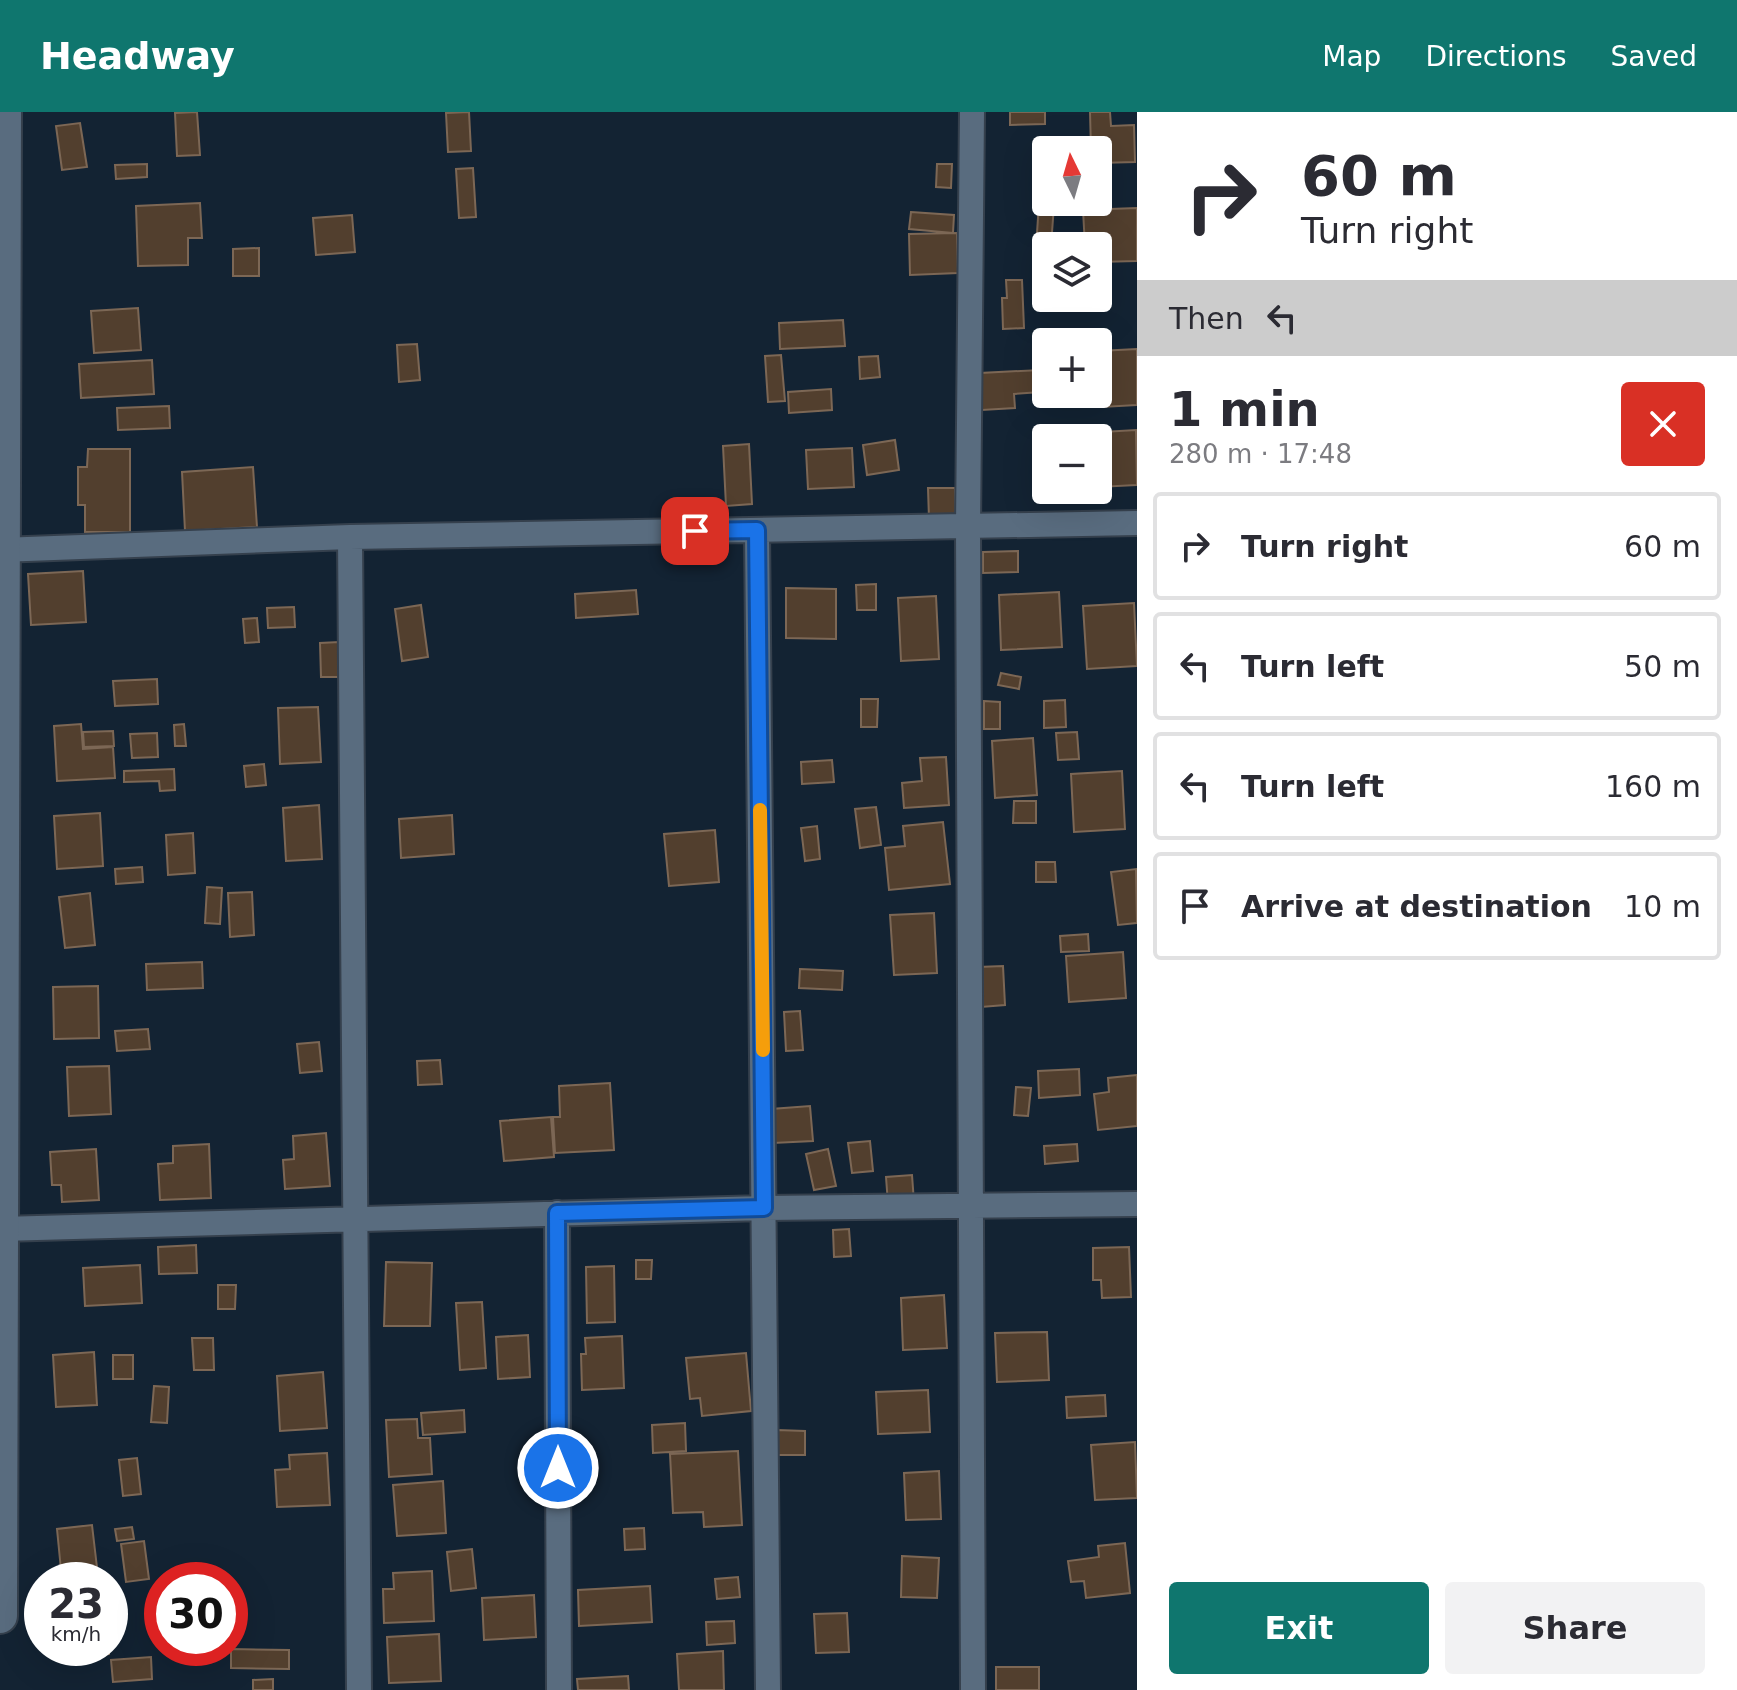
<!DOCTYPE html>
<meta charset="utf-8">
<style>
body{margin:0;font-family:"DejaVu Sans",sans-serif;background:#f2f2f3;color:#2b2b33;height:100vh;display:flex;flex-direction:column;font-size:30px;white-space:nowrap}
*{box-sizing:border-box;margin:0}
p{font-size:26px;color:#7c7c81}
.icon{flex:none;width:44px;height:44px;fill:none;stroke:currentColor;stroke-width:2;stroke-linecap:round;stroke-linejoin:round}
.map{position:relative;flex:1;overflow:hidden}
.drawer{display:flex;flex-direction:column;background:#fff;width:600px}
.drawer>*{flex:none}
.banner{background:#fff;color:#2b2b33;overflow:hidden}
.needle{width:52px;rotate:355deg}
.tools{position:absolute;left:1032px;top:24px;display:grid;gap:16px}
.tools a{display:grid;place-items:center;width:80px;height:80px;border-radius:8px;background:#fff;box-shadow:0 8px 32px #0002;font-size:40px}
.speed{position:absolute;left:24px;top:1450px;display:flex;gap:16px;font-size:40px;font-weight:700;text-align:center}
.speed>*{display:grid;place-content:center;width:104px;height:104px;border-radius:50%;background:#fff;box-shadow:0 8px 32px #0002;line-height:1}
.speed small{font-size:20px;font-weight:400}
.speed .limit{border:12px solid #d22;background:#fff;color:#111}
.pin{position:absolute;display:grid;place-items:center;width:68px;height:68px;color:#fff;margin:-34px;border-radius:16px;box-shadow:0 4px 12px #0006}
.me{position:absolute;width:88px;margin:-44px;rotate:0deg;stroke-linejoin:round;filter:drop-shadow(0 0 6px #0008)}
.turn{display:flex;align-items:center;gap:28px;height:168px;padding:0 32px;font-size:36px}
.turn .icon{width:104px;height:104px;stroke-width:2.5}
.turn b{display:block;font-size:56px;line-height:68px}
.then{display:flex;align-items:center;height:76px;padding:0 32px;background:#0003;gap:16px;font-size:30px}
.round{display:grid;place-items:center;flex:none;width:84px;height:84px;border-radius:8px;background:#f2f2f3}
.headline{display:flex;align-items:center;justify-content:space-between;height:136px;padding:0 32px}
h1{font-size:48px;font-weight:700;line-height:60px}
.button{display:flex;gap:16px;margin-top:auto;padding:16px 32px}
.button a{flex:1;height:92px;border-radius:8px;background:#0f766e;color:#fff;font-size:32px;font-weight:700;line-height:92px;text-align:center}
.button a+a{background:#f2f2f3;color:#2b2b33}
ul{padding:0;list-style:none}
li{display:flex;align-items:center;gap:24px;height:108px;margin:0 16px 12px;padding:0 16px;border:4px solid #e1e1e2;border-radius:8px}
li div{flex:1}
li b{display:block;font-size:30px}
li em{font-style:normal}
header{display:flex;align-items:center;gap:48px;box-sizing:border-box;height:112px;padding:0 40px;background:#0f766e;color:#fff}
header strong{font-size:38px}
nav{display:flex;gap:44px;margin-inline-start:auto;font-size:28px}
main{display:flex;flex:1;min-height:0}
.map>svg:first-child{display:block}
.building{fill:#523f2e;stroke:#7c6755;stroke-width:2}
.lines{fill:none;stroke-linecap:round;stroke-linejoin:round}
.street-casing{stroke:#35404d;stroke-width:28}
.secondary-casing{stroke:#35404d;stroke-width:38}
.street{stroke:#596c7f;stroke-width:24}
.secondary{stroke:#596c7f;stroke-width:34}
.route-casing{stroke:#114b97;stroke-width:20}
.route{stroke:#1a73e8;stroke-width:14}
.slow{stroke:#f59e0b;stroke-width:14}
</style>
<header>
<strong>Headway</strong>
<nav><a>Map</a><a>Directions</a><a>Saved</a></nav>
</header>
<main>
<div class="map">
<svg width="1137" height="1578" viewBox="0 0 1137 1578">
<rect width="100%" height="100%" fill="#132333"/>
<path class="building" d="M197,0L200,43L177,44L175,1Z
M469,0L471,39L448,40L446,1Z
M1010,0H1045V12L1010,13Z
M1090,0H1110L1111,14L1134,13L1135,50L1098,51V38H1091Z
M80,11L87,55L62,58L56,14Z
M147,52V65L116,67L115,53Z
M937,52H952L951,76L936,75Z
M473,56L476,105L459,106L456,57Z
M200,91L202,126H188V153L138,154L136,94Z
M1039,91L1054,93L1051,134H1046V151H1035Z
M1137,96V149L1098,150V134H1085L1083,98Z
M911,100L954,103L953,121L909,117Z
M352,103L355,140L316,143L313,106Z
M957,121L958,161L910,163L909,122Z
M259,136V164H233V137Z
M1006,168H1022L1024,216L1003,217L1002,186H1007Z
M138,196L141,238L94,241L91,199Z
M843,208L845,234L780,237L779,211Z
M417,232L420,268L399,270L397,233Z
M1137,237V293L1102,295L1099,239Z
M781,243L785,289L768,290L765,244Z
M878,244L880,265L860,267L859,245Z
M152,248L154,282L81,286L79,252Z
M1040,258L1041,280L1014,282L1015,296L982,298L980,261Z
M831,277L832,298L789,301L788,280Z
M169,294L170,316L118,318L117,296Z
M1136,318L1137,373L1098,375V326H1086L1085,321Z
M895,328L899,358L867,363L863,333Z
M749,332L752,392L726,394L723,334Z
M852,336L854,375L808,377L806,338Z
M88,337H130V420H85V393H78V355H87Z
M253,355L257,415L185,419L182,360Z
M928,376H955L956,406L929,407Z
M1018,439V460L983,461V440Z
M83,459L86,510L31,513L28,462Z
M876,472V498H857L856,473Z
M786,476L836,477V527L786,526Z
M636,478L638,502L576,506L575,482Z
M1059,480L1062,535L1001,538L999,483Z
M936,484L939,547L901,549L898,486Z
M1134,491L1137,554L1087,557L1083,494Z
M421,493L428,545L402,549L395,497Z
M294,495L295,515L268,516L267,496Z
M257,506L259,530L245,531L243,507Z
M339,530L340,565H321L320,531Z
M1001,561L1021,565L1019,577L998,573Z
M157,567L158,592L115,594L113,569Z
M861,587H878L877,615H861Z
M1065,588L1066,615L1044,616V589Z
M984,589L1000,590V617H984Z
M318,595L321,650L280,652L278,596Z
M81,612L83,637L113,635L115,666L57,669L54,614Z
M184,612L186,634H175L174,613Z
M113,619L114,634L84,635L83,620Z
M1077,620L1079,647L1058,648L1056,621Z
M157,621L158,645L132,646L130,622Z
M1033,626L1037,683L995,686L992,629Z
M946,645L949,693L904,696L902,671L922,669L920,646Z
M832,648L834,670L802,672L801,650Z
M264,652L266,673L246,675L244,654Z
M174,657L175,678L160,679L159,669L124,670V659Z
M1122,659L1125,717L1074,720L1071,662Z
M1014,689H1036V711H1013Z
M319,693L322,747L286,749L283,696Z
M876,695L881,733L860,736L855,697Z
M100,701L103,754L57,757L54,704Z
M452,703L454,742L401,746L399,707Z
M943,710L950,772L889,778L885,736L905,734L903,714Z
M817,714L820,747L805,749L801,716Z
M715,718L719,770L669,774L664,722Z
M193,721L195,761L168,763L166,723Z
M1036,750H1055L1056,770H1036Z
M142,755L143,770L116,772L115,757Z
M1136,757L1137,811L1118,813L1111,760Z
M207,775L222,776L220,812L205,811Z
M252,780L254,823L230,825L228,781Z
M90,781L95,833L65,836L59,785Z
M934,801L937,861L894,863L890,803Z
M1088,822L1089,839L1061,840L1060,824Z
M1123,840L1126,886L1069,890L1066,844Z
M202,850L203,876L147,878L146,852Z
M1003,854L1005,893L981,895L978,855Z
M800,857L843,859L842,878L799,876Z
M98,874L99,926L54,927L53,875Z
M800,899L803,938L786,939L784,900Z
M148,917L150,937L117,939L115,919Z
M319,930L322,959L300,961L297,932Z
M440,948L442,972L418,973L417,949Z
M109,954L111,1002L69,1004L67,955Z
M1079,957L1080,983L1039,986L1038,959Z
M1137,963V1014L1098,1018L1094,982L1109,980L1108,966Z
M610,971L614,1038L555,1041L553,1005H560L559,974Z
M1016,975L1031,976L1028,1004L1014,1003Z
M810,994L813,1029L773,1031L771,997Z
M551,1005L554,1045L504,1049L500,1009Z
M326,1021L330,1074L285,1077L283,1048L294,1047L293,1024Z
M870,1029L873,1059L852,1061L848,1031Z
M209,1032L211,1086L160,1088L158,1052L173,1051V1034Z
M1077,1032L1078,1049L1045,1052L1044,1034Z
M96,1037L99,1088L62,1090L61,1073H52L50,1040Z
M828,1037L836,1074L814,1078L806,1042Z
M912,1063L914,1090L888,1092L886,1065Z
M849,1117L851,1144L834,1145L833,1118Z
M196,1133L197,1161L159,1162L158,1135Z
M1129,1135L1131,1185L1102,1186L1101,1168H1093V1136Z
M636,1148H652L651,1167H636Z
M386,1150L432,1151L430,1214H384Z
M140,1153L142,1191L85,1194L83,1156Z
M614,1154L615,1210L587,1211L586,1155Z
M218,1173H236L235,1197H218Z
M944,1183L947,1236L903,1238L901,1186Z
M482,1190L486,1256L460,1258L456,1191Z
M1047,1220L1049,1268L997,1270L995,1221Z
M528,1223L530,1265L498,1267L496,1225Z
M622,1224L624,1276L582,1278L581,1242H586L585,1226Z
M192,1226H213L214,1258H194Z
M94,1240L97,1293L56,1295L53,1243Z
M746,1241L751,1299L702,1304L700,1286L690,1287L686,1246Z
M113,1243H133V1267H113Z
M323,1260L327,1316L280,1319L277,1264Z
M154,1274L169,1275L167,1311L151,1310Z
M928,1278L930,1320L878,1322L876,1280Z
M1105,1283L1106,1304L1067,1306L1066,1285Z
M464,1298L465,1320L423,1323L421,1301Z
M417,1307L418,1326H430L432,1362L389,1365L386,1308Z
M685,1311L686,1339L653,1341L652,1313Z
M777,1318L805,1319V1343H777Z
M1135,1330L1137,1386L1095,1388L1091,1333Z
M738,1339L742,1413L704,1415L703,1400L673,1401L670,1342Z
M327,1341L330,1393L277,1395L275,1358L290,1357L289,1343Z
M137,1346L141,1382L123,1384L119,1348Z
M939,1359L941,1407L906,1408L904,1361Z
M443,1369L446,1421L397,1424L393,1373Z
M92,1413L98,1464L62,1468L57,1417Z
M132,1415L134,1427L117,1429L115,1417Z
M644,1416L645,1437L625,1438L624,1417Z
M144,1429L149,1467L126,1470L121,1432Z
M1125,1431L1130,1481L1086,1486L1084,1469L1071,1470L1068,1449L1099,1445L1098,1434Z
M472,1437L476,1476L451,1479L447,1440Z
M902,1444L939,1446L937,1486L901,1485Z
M432,1459L434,1509L384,1511L383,1477H394L393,1461Z
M738,1465L740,1485L717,1487L715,1467Z
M650,1474L652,1510L579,1514L578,1478Z
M534,1483L536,1525L484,1528L482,1486Z
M847,1501L849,1540L816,1541L814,1502Z
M734,1509L735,1531L707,1533L706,1510Z
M439,1522L441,1569L389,1571L387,1525Z
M63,1536H109V1542L63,1545Z
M231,1537L289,1538V1557L231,1556Z
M723,1539L724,1578H679L677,1542Z
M151,1545L152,1567L113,1570L111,1548Z
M996,1555H1039V1578H996Z
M628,1564L629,1578H578L577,1567Z
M273,1567V1578H253V1568Z"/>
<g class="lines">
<g class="street-casing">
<path id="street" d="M972,0L968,415L973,1578
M757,418L768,1578
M350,425L359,1578
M0,438L350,425L1137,411
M557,1101L559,1578
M1,1117L764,1096L1137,1092"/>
</g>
<g class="secondary-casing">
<path id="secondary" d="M0,1504L4,0"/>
</g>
<use href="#street" class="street"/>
<use href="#secondary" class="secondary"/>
</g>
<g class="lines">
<g class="route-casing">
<path id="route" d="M558,1356L557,1101L764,1096L757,418L695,419"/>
</g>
<use href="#route" class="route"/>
<path class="slow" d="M760,698L763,938"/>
</g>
</svg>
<div class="tools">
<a><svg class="needle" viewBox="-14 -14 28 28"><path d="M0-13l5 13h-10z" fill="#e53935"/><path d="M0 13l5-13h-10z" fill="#7c7c81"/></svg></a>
<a><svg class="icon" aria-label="layers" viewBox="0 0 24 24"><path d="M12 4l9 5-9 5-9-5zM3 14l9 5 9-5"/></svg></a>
<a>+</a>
<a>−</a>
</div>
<div class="speed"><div>23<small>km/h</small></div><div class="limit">30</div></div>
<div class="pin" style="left:695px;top:419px;background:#d93025"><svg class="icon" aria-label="arrive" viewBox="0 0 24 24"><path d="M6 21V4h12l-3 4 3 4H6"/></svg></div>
<svg class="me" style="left:558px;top:1356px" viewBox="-20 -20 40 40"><circle r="17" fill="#1a73e8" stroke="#fff" stroke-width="3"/><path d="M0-11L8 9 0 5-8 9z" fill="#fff"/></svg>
</div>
<section class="drawer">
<div class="banner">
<div class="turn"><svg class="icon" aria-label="right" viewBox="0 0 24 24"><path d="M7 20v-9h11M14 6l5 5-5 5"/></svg><div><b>60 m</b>Turn right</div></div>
<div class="then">Then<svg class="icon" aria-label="left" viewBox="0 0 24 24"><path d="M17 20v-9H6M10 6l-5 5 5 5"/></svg></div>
</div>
<div class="headline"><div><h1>1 min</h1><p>280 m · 17:48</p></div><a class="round" style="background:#d93025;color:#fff"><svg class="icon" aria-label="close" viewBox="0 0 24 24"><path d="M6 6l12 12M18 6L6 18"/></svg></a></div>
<ul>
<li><svg class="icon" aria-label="right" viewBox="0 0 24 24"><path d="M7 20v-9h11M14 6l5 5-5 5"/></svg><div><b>Turn right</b></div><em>60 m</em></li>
<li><svg class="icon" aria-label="left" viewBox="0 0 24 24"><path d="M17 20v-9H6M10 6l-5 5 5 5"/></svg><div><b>Turn left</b></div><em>50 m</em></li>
<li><svg class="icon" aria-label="left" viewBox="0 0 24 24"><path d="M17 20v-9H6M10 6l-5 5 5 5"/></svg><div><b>Turn left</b></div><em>160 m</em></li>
<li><svg class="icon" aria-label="arrive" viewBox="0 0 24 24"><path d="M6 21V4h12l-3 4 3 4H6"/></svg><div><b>Arrive at destination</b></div><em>10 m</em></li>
</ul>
<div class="button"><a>Exit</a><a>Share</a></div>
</section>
</main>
